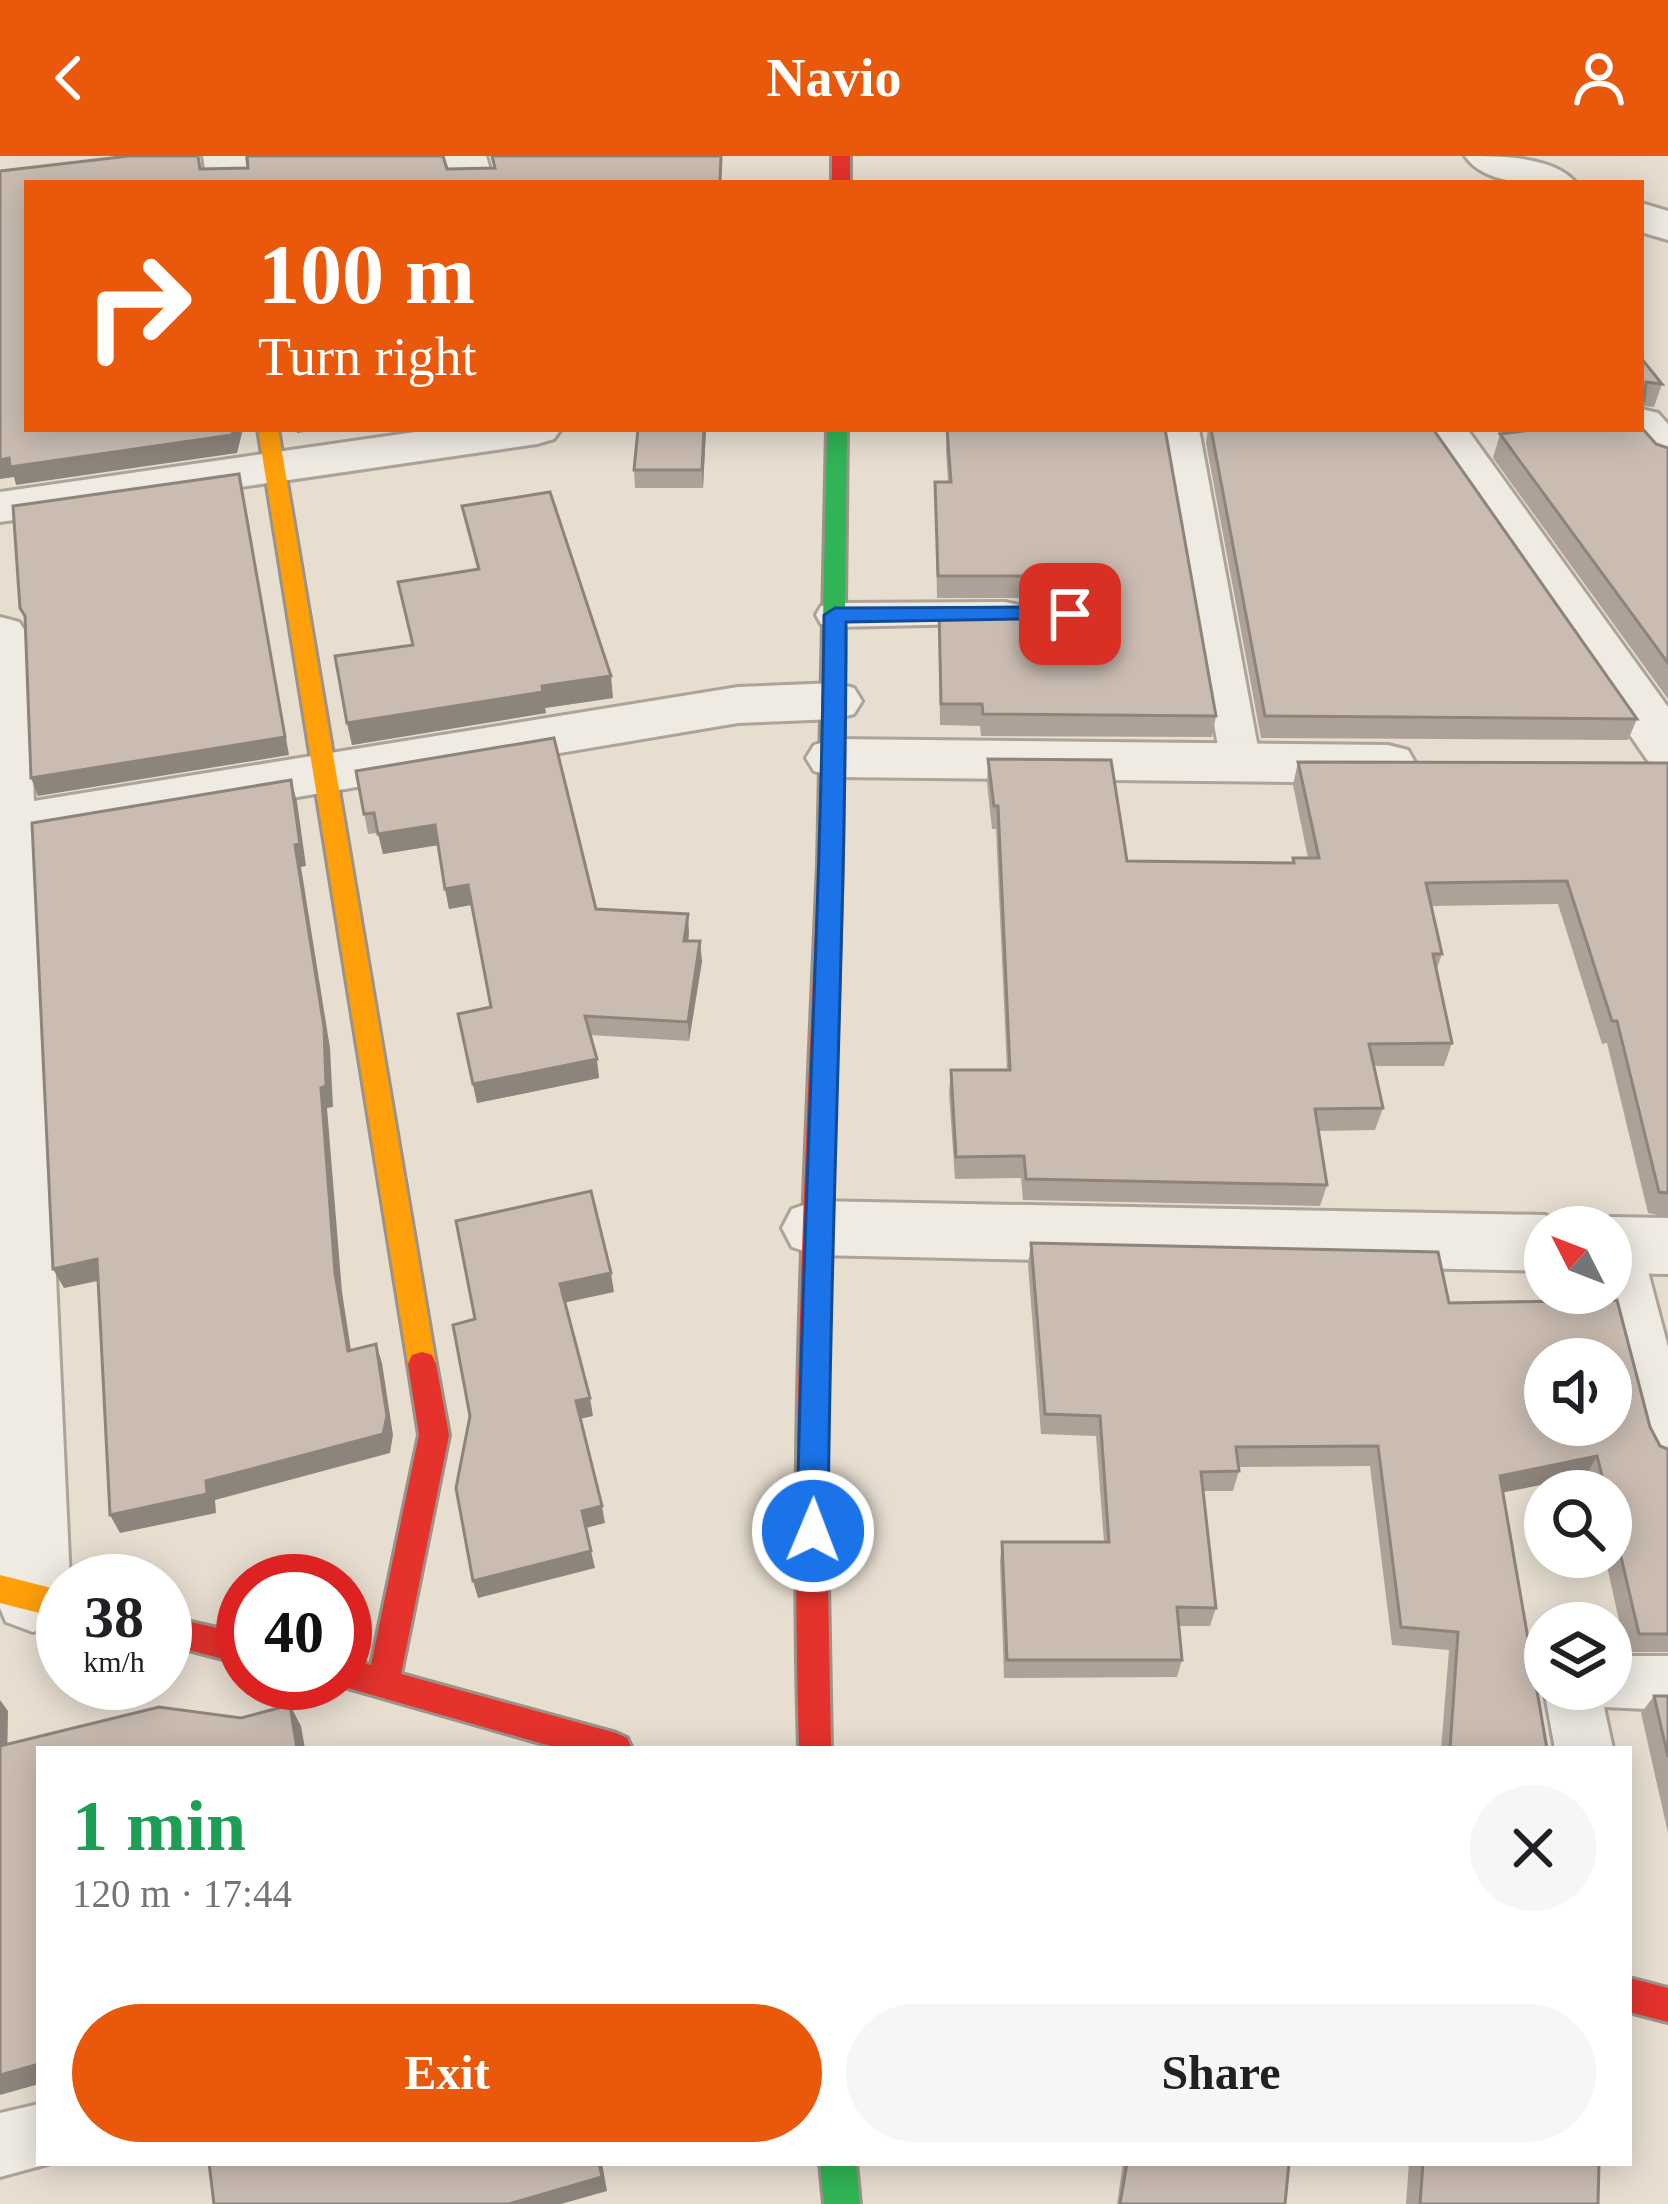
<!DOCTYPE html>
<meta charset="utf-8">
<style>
body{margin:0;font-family:Georgia,serif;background:#f6f6f6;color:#202124;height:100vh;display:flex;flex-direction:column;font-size:45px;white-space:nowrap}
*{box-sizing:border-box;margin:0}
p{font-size:39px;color:#757577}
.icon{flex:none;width:66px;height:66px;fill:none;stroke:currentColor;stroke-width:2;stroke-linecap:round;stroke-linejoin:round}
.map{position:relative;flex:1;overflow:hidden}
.sheet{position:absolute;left:36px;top:1590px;width:1596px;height:420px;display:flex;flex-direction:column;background:#fff;border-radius:0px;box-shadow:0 6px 30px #0003}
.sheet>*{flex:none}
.guide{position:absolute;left:24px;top:24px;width:1620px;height:252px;border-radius:0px;box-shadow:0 6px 30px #0003;background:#ea580c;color:#fff;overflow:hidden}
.needle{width:78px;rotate:312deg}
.fabs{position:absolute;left:1524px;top:1050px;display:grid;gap:24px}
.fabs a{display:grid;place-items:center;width:108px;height:108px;border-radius:50%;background:#fff;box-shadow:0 6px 30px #0003;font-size:60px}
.speed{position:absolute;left:36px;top:1398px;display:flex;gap:24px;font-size:60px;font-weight:700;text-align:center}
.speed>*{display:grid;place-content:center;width:156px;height:156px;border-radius:50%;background:#fff;box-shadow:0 6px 30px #0003;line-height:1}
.speed small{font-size:30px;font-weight:400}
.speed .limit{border:18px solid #d22;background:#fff;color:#111}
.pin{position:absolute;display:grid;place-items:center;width:102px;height:102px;color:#fff;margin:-51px;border-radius:24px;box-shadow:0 6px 18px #0006}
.me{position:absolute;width:132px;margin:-66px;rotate:1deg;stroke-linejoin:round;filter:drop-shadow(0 0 9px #0008)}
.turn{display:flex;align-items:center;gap:42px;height:252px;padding:0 36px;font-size:54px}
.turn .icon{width:156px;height:156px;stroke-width:2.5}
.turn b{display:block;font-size:84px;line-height:102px}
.round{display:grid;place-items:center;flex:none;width:126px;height:126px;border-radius:63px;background:#f6f6f6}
.headline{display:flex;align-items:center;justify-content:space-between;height:204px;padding:0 36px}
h1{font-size:72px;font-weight:700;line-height:90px;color:#1e9e55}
.action{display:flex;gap:24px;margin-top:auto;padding:24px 36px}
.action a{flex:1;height:138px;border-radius:72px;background:#ea580c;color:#fff;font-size:48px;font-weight:700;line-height:138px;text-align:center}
.action a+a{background:#f6f6f6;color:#202124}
header{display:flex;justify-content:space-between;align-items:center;height:156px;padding:0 36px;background:#ea580c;color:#fff;font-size:54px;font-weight:700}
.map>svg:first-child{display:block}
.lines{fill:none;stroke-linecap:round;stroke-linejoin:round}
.lane-casing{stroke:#aca399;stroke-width:6}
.street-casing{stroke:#aca399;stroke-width:6}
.fast-casing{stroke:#9c9388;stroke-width:6}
.slow-casing{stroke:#9c9388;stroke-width:6}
.jam-casing{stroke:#9c9388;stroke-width:6}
.lane{fill:#efeae2;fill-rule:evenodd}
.street{fill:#efeae2;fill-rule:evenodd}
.fast{fill:#30b455;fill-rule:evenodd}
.slow{fill:#ff9f0a;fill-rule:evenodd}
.jam{fill:#e5322d;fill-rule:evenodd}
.wall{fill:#aea298}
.shaded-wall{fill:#8d847c}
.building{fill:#cabcb1;stroke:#8d847c;stroke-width:3;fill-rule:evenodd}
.route{fill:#1a73e8;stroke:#114b97;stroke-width:3}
</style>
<header><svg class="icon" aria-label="back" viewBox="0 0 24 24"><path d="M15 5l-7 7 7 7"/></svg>Navio<svg class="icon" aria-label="person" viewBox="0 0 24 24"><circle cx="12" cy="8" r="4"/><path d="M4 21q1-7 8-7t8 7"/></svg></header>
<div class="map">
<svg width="1668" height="2048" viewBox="0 0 1668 2048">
<rect width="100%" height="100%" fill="#e7ded0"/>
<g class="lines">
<g class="lane-casing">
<path id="lane" d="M1163,273H1199L1261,608L1255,618L1241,622L1227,618L1221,608Z
M1005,446L1019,449L1024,458L1019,467L835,471L821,468L816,459L821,450L835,447Z
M1616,1069L1633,1075L1641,1089L1668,1191V1312L1649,1305L1642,1289L1604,1137H1611L1610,1071Z
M1611,1500H1668V1554L1604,1551L1613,1593H1555L1544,1533L1545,1530L1611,1533Z
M39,1948V2007H51L0,2021V1957Z"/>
</g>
<g class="street-casing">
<path id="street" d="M203,0H245L249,27H207Z
M444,0H486L494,27H452Z
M1465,0C1499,0 1554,0 1576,27C1542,27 1487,32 1465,0Z
M1641,47L1668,55V84L1641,76Z
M1641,253L1658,257L1668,268V313L1651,308L1621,273H1641Z
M436,273H561L554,283L537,288L0,366V336Z
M1418,273H1467L1668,551V611L1648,605Z
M0,461L19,466L27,478L34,645L738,531L835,527L854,532L862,545L854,558L835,563L738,567L36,685L70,1425H63L60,1466L33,1476L6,1466L0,1452Z
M834,583L1388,589L1408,594L1416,608L1408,622L1388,627L834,621L814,615L806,602L814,589Z
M816,1045L1545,1059L1571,1071H1545V1115L816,1099L792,1091L782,1072L792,1053Z
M1611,1061L1668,1062V1118L1611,1117V1071H1586Z"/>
</g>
<g class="fast-casing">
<path id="fast" d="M827,273H847L842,709L830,718L818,709Z
M820,2007H856L860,2048H824Z"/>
</g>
<g class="slow-casing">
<path id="slow" d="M258,273H278L436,1208L432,1217L422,1220L412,1217L408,1208Z
M0,1419L63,1435V1463L0,1447Z"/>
</g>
<g class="jam-casing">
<path id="jam" d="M832,0H850V27H832Z
M830,700L842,709L825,1262L831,1593H799C790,1298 805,1004 818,709Z
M422,1196L432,1199L436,1208L449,1279L401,1518L616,1577L627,1582L632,1593H561L334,1528L345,1527V1502L371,1509L419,1279L408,1208L412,1199Z
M165,1460L243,1478V1508L165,1488Z
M1629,1822L1668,1832V1866L1629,1856Z"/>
</g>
<use href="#lane" class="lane"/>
<use href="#street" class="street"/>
<use href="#fast" class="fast"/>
<use href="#slow" class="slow"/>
<use href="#jam" class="jam"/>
</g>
<path class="wall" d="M1641,202L1662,228L1654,251L1643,250L1641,255Z
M638,273H706L703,332H635L634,314Z
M947,273L1216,560L1212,581L981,580L980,570L940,569L939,452L1087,450L1088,447L1071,442H937L935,326H948L946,295Z
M1208,273H1433L1637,563L1628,584L1261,582L1206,287Z
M1500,278L1656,288L1668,292V543L1493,302Z
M462,350L613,542L545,552L546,557L352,589L347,567L477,413Z
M988,603L1127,705L1292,707L1293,702H1308L1293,629L1298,606L1668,607V1061L1648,1057L1607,887L1602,888L1558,748L1431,750L1442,798L1436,815L1452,887L1444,910H1374L1383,952L1375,974L1318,975L1327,1029L1320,1050L1023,1044L1021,1022L955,1023L949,937L951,914H1007L996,673H992L987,627Z
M356,615L596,753L689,777L688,785L702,805L689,885L590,879L599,922L477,947L458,858L491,851L471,749L449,753L438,689L383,698L378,677L368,678Z
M1031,1087L1449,1147L1650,1271L1660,1290L1668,1293V1496H1626L1605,1401H1611V1335H1590L1586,1320L1503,1336L1547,1593H1441L1449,1494L1392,1489L1370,1310L1239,1311V1315L1233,1335H1203L1216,1452L1210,1470H1179L1182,1504L1177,1521L1004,1522L1000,1405L1002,1386H1104L1096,1280L1041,1278L1028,1108Z
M1654,1540H1668V1677L1641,1557Z
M1123,2007H1289L1285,2048H1117Z
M1409,2007H1599L1598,2048H1406Z"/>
<path class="shaded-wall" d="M234,273H243L237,297L16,329L14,321L0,323V304Z
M296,273H326L297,277Z
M704,273H706L703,332L702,314Z
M239,318L289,599L38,640L31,622Z
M611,520L613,542L545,552L546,557L352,589L347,567L542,530Z
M291,624L297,646L306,710L301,711L330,892L333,951L327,952L342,1136L354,1214L348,1195L335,1117L321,932L295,689Z
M435,669L439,689L383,698L378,678Z
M468,729L471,749L449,753L445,733Z
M688,758L689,777L686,804L684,785Z
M700,785L702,805L689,885L688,866Z
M597,903L599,922L477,947L473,928Z
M97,1103L107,1123L64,1132L53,1113Z
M611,1117L614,1136L563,1147L560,1128Z
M376,1188L382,1207L393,1279L390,1297L215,1344L216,1357L120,1377L110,1359L206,1325Z
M590,1242L593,1260L580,1263L576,1245Z
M1597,1300L1586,1320L1490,1339L1500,1320Z
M602,1350L605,1367L586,1372L582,1355Z
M591,1395L595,1412L478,1442L473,1425Z
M0,1544L8,1555L7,1612L0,1603Z
M290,1549L301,1570L305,1593H297Z
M39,1908V1928L0,1939V1919Z
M599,2007H602L607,2035L561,2048H509Z"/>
<path class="building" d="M129,0H198L200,13L248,12L247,0H443L447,13L495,12L492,0H721L720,27H27V273H234L232,279L10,311L9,302L0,304V15Z
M1641,202L1662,228L1646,226L1644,245H1641Z
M1641,271L1656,288L1668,292V507L1500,278L1541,273H1641Z
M638,273H704L702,314H634Z
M947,273H1165L1216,560L983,558L982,548H941L939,452L1087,450L1096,438L1090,425L1073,420H938L935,326H951Z
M1211,273H1433L1637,563L1265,560Z
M239,318L285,581L31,622L25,460L20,452L13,350Z
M550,336L611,520L542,530L543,536L347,567L335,500L413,489L398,426L479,413L462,350Z
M554,582L596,753L688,758L684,785H700L688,866L585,860L597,903L473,928L458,858L491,851L468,729L445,733L435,669L378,678L374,657L364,658L356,615Z
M988,603L1111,604L1127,705L1294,707L1293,702H1319L1298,606L1668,607V1037L1659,1036L1617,865H1612L1567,725L1426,727L1442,798H1433L1452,887L1369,888L1383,952L1315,953L1327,1029L1026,1023L1024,1000L956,1001L951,914H1010L998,650H994Z
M291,624L300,688L295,689L324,871L326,930L321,932L335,1117L348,1195L376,1188L387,1260L383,1278L206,1325L207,1338L110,1359L97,1103L53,1113L32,667Z
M591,1035L611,1117L560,1128L590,1242L576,1245L602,1350L582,1355L591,1395L473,1425L456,1332L470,1260L453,1169L475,1163L456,1065Z
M1031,1087L1438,1096L1449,1147L1617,1144L1650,1271L1660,1290L1668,1293V1478H1639L1611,1358V1335H1606L1597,1300L1500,1320L1547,1593H1450L1458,1476L1401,1471L1378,1290L1236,1291L1239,1315L1201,1316L1216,1452L1177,1451L1182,1504H1007L1002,1386H1109L1100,1260L1045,1258ZM1545,1203H1611V1269H1545Z
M1654,1540H1668V1601Z
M290,1549L297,1593H39V1908L0,1919V1590L159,1551L241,1562Z
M209,2007H599L602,2021L509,2048H214Z
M1127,2007H1289L1285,2048H1120Z
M1423,2007H1599L1598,2048H1420Z"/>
<path class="route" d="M1070,451L1078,453V462L846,466C846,769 830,1071 828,1375L824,1384L813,1388L802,1384L797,1375C802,1069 821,764 824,459L835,452Z"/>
</svg>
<div class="fabs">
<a><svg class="needle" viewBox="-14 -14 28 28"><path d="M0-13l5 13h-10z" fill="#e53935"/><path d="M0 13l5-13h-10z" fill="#757577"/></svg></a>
<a><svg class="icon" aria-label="sound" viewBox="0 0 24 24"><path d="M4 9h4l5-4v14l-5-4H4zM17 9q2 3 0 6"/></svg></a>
<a><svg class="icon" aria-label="search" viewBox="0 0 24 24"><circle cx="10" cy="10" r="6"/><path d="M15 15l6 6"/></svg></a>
<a><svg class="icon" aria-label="layers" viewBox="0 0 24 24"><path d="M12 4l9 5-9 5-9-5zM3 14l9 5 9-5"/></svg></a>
</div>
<div class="speed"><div>38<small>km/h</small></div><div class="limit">40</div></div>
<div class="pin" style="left:1070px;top:458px;background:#d93025"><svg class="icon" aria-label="arrive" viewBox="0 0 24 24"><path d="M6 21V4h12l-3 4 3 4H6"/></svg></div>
<svg class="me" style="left:813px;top:1375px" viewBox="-20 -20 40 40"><circle r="17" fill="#1a73e8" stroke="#fff" stroke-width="3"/><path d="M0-11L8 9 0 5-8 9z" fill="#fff"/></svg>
<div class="guide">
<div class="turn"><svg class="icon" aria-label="right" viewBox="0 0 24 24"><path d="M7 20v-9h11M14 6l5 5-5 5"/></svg><div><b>100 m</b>Turn right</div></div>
</div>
<section class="sheet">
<div class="headline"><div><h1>1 min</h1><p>120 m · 17:44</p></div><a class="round"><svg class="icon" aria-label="close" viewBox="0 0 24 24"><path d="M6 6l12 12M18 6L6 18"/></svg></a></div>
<div class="action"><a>Exit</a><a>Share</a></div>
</section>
</div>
